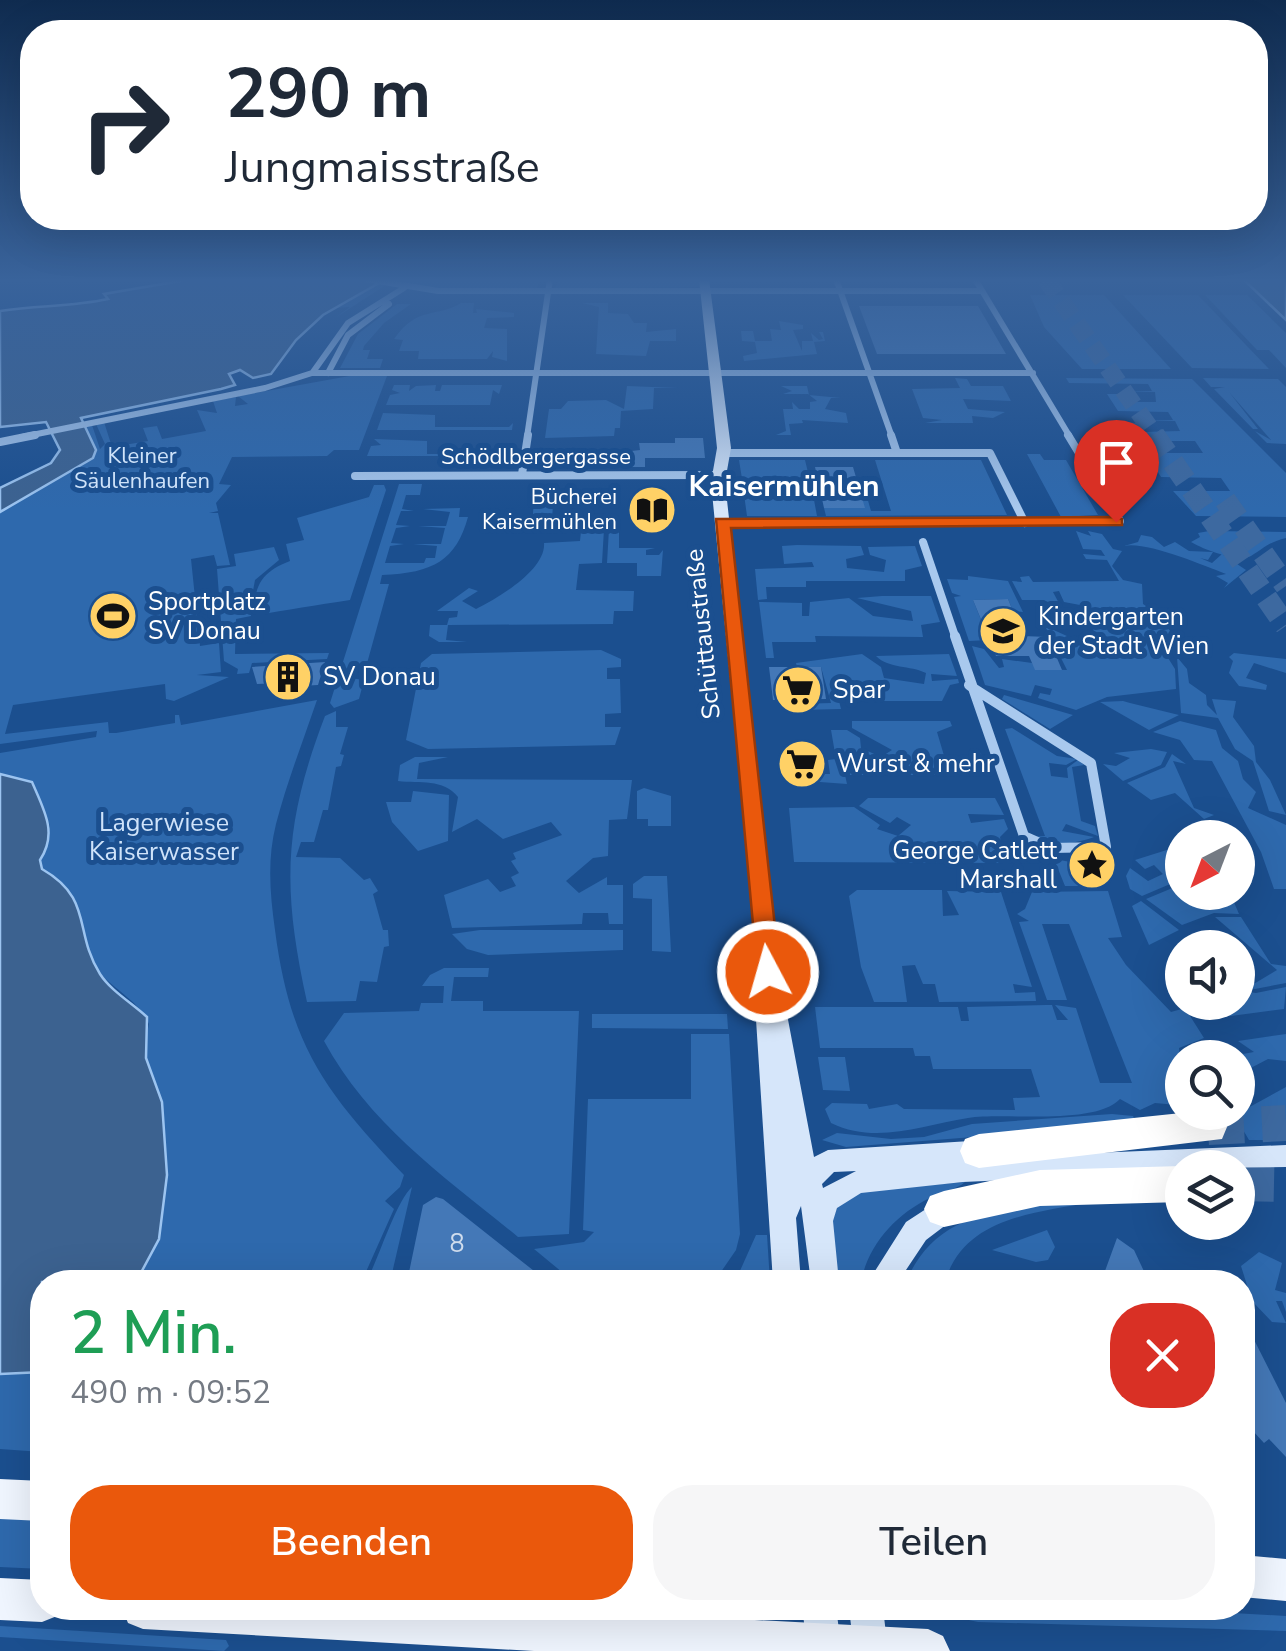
<!DOCTYPE html>
<html lang="de">
<meta charset="utf-8">
<style>
body{margin:0;font-family:"Nunito Sans",sans-serif;background:#f6f6f7;color:#1f2937;height:100vh;display:flex;flex-direction:column;font-size:38px;white-space:nowrap}
*{box-sizing:border-box;margin:0}
p{font-size:32px;color:#747a83}
.icon{flex:none;width:55px;height:55px;fill:none;stroke:currentColor;stroke-width:2;stroke-linecap:round;stroke-linejoin:round}
.map{position:relative;flex:1;overflow:hidden}
.drawer{position:absolute;left:30px;top:1270px;width:1225px;height:350px;display:flex;flex-direction:column;background:#fff;border-radius:40px;box-shadow:0 10px 40px #0002}
.drawer>*{flex:none}
.guide{position:absolute;left:20px;top:20px;width:1248px;height:210px;border-radius:40px;box-shadow:0 10px 40px #0002;background:#fff;color:#1f2937;overflow:hidden}
.needle{width:65px;rotate:222deg}
.controls{position:absolute;left:1165px;top:820px;display:grid;gap:20px}
.controls a{display:grid;place-items:center;width:90px;height:90px;border-radius:50%;background:#fff;box-shadow:0 10px 40px #0002;font-size:50px}
.pin{position:absolute;display:grid;place-items:center;width:85px;height:85px;color:#fff;margin:-102px -42px;border-radius:50% 50% 50% 0;rotate:-45deg;box-shadow:0 0 10px #0007}
.pin .icon{rotate:45deg}
.me{position:absolute;width:110px;margin:-55px;rotate:354deg;stroke-linejoin:round;filter:drop-shadow(0 0 8px #0008)}
.turn{display:flex;align-items:center;gap:35px;height:210px;padding:0 40px;font-size:45px}
.turn .icon{width:130px;height:130px;stroke-width:2.5}
.turn b{display:block;font-size:70px;line-height:85px}
.round{display:grid;place-items:center;flex:none;width:105px;height:105px;border-radius:40px;background:#f6f6f7}
.head{display:flex;align-items:center;justify-content:space-between;height:170px;padding:0 40px}
h1{font-size:60px;font-weight:600;line-height:75px;color:#1e9e55}
.button{display:flex;gap:20px;margin-top:auto;padding:20px 40px}
.button a{flex:1;height:115px;border-radius:40px;background:#ea580c;color:#fff;font-size:40px;font-weight:600;line-height:115px;text-align:center}
.button a+a{background:#f6f6f7;color:#1f2937}
.map>svg:first-child{display:block}
.green{fill:#2e69ad}
.water{fill:#3c6290;stroke:#9cc4f0;stroke-width:2.5}
.building{fill:#4478b7}
.lines{fill:none;stroke-linecap:round;stroke-linejoin:round}
.highway-tunnel-far2{stroke:#3d69a0;stroke-width:18;stroke-dasharray:18 9;stroke-linecap:butt}
.highway-tunnel-far1{stroke:#3d69a0;stroke-width:22;stroke-dasharray:22 11;stroke-linecap:butt}
.highway-tunnel{stroke:#3d69a0;stroke-width:36;stroke-dasharray:36 18;stroke-linecap:butt}
.street-far2{stroke:#a9c9ee;stroke-width:6}
.street-far1{stroke:#a9c9ee;stroke-width:8}
.street{stroke:#a9c9ee;stroke-width:10}
.secondary{fill:#d6e6fa;fill-rule:evenodd}
.primary{fill:#f0f6ff;fill-rule:evenodd}
.highway{fill:#fff;fill-rule:evenodd}
.route{fill:#ea580c;stroke:#983908;stroke-width:2.5}
.labels{text-anchor:middle;dominant-baseline:central;stroke-width:10;stroke-linejoin:round;paint-order:stroke}
.far-park-label{font-size:22px;fill:#cfe3fa;stroke:#1b4f8f}
.far-street-label{font-size:22px;fill:#fff;stroke:#1b4f8f}
.far-poi-label{font-size:22px;fill:#fff;stroke:#1b4f8f;text-anchor:end}
.poi-label{font-size:25px;fill:#fff;stroke:#1b4f8f;text-anchor:start}
.street-label{font-size:25px;fill:#fff;stroke:#1b4f8f}
.park-label{font-size:25px;fill:#cfe3fa;stroke:#1b4f8f}
.near-number-label{font-size:25px;fill:#d0dded}
.far-district-label{font-size:30px;font-weight:bold;fill:#fff;stroke:#1b4f8f}
</style>
<div class="map">
<svg width="1286" height="1651" viewBox="0 0 1286 1651">
<rect width="100%" height="100%" fill="#1b4f8f"/>
<path class="green" d="M386,279H540L537,288H436L392,281L335,318L350,307L334,308Z
M560,279H697L701,287L555,288Z
M1030,295H1104L1171,369H1082L1044,327Z
M1123,295H1198L1269,369L1192,368Z
M1205,295H1247L1286,333V368L1269,350H1257Z
M461,303H474L473,313H477L476,309L514,313V317L487,318L484,328L507,329V361L492,357L493,351L487,359H418L419,351H399L403,340L394,339C418,305 437,318 461,303Z
M582,303H608V313L628,314L634,323H647L646,332L676,329V341H650L646,356L596,354L599,307Z
M397,304H411L384,323L364,346L363,350H370L367,359H383L380,368H340L358,334Z
M779,321L803,325V329L793,330L802,351V341H813L811,333L819,340L823,339L819,332H823L825,341L814,342L817,354L744,361L743,356L757,353L755,342L742,341L741,331H753L755,341H772L770,329L781,330Z
M355,375L387,376L359,450H334L327,456L232,457L219,484L231,485L216,503L218,511L209,513H218L230,565L217,566L214,555L191,559L200,646L219,643L221,672L197,675L229,677L174,701L166,699L165,684L13,705L5,734L108,722L109,733H116L175,723V715H179L181,725L317,700C303,741 287,782 276,824C267,860 270,894 275,930C290,1046 325,1092 404,1175L400,1187L385,1201L394,1209L365,1274L371,1272C381,1250 398,1199 412,1187L390,1282H108L148,1070L144,1047L149,1024C136,990 78,978 83,928L33,872L50,826L32,782L0,774V753L96,737L97,731L0,744V512L92,439L84,427L92,425L100,449L105,444L96,424L104,422L112,447L148,441L143,428L157,426L162,439L206,431L197,410L217,413L213,401L236,397L235,406L248,404L238,396Z
M955,378L967,379L971,386H1003L1011,401L963,399L968,409L1005,412L993,418L972,416L973,423H925L942,420L923,418L912,389L960,388Z
M1066,378L1192,379L1286,473V517L1196,516L1173,491H1230L1221,478L1161,477L1146,453H1203L1195,441H1139L1126,422L1136,423L1143,432L1180,431L1175,421L1140,420H1173L1168,412L1118,411L1107,394H1117L1123,402H1156L1155,392L1120,391H1152L1148,384L1069,383Z
M1203,378L1278,379L1286,387V444L1267,443L1255,431L1271,440L1229,392L1258,429H1253L1214,389L1225,387H1211Z
M394,385H410L409,391L416,386L436,385L435,391H440L442,385H502L499,394L493,390L490,405H386L390,395L400,393L392,390Z
M627,386L678,388H654L653,409L621,411L620,428H615L614,436L545,438L549,409H561L568,401L606,400L624,409Z
M781,386H807L809,395L841,398H831L825,409L846,413L848,423L802,420L803,423L789,424L791,435H776L786,431L783,409H793L792,402L799,409H810V402L817,401L808,394H783L792,391Z
M383,413L435,415V427H509L513,423L512,430H377Z
M374,439L427,441V454H504L509,450L508,456H367L371,446L381,445Z
M1027,454H1040L1044,460H1066L1098,515L1061,517Z
M739,460H805L811,485L799,488L812,489L817,516H747L743,487L757,486L743,485Z
M875,460H981L1007,515L826,516L824,508L846,490H865L871,511H891Z
M399,484H422L420,495H406L402,509L414,511H401L396,525L410,526L396,528L391,543L404,544L390,546L385,563H424L426,558H435L437,546L413,544H441L445,528L418,526H446L450,512L423,509L460,508L459,517H468C456,560 434,573 382,575L380,584H389L366,667H353L350,678L364,680L359,699L334,708L330,703Z
M374,485H384L386,490L350,600C316,605 287,610 256,615C252,586 263,571 290,561L286,544L304,540L297,518L369,497Z
M534,499H573L572,511L553,505L552,519L562,520L563,513H571V527H532Z
M604,529L602,563L579,564L576,590L634,591L633,611H614L613,624L448,625L446,640L467,642H439L429,636L430,625H447L449,618L457,617L458,611H437L469,588L478,591L462,601L476,609C504,595 546,568 544,543L580,541L581,531L560,530Z
M609,529H619V548H655L646,550V555H659L663,550L661,576H637V563H607Z
M1076,531L1091,536L1088,531L1102,534L1113,549L1122,551L1112,566L1123,580L1142,584L1143,604C1160,614 1166,630 1182,642H1158L1175,669L1176,689L1107,697L1076,710L1038,698L1040,693L1050,695L1052,689L1035,685L1031,696L985,685L972,646L984,649L999,668L1004,667L1002,659L1032,663L1036,669L1067,670L1045,626L1080,642L1097,637L1080,605L1064,602L1059,591L1053,592L1062,609L1044,600H1022L1012,581L1022,582L1020,577L1029,576L1033,582L1119,581L1107,560L1086,559L1083,554L1105,556L1101,550L1083,549Z
M1209,531L1286,532V538C1269,542 1264,548 1251,556C1239,563 1202,549 1191,542L1200,537L1198,533Z
M1141,535L1152,537L1164,547L1175,542L1189,551L1213,552L1208,560L1200,558L1212,563L1222,554L1246,570L1224,588L1228,583L1216,576L1226,574C1202,565 1146,541 1124,546L1138,542Z
M797,545L861,546L864,555L846,559L847,568L884,572L886,560L870,555L868,547L915,546L922,566L905,570V581H806V587H766L767,599L758,600L755,569L814,567L812,562L784,564L782,546Z
M274,547L279,560L255,580L250,607L228,610L250,609L251,616L236,619L235,654L329,653L327,659L252,663L249,673L237,674L238,669L224,661L217,569L236,566L234,554Z
M968,576L1008,581L1023,612L1013,611L1008,599L973,600L989,640L969,641L954,597L961,596L952,593L947,579L968,580Z
M882,596H931L940,622L921,625L923,637L815,636L816,642H772L774,658H766L759,602L802,603V616H809L810,602L849,598L873,616L913,621L911,611L857,598Z
M601,650L621,659V667L607,668V679H620L621,713L605,714V727H621L615,745L428,749L406,740L421,663L432,654Z
M1234,653L1286,659V673L1254,663L1246,678L1267,685L1266,690L1239,686L1229,673L1233,661L1229,657Z
M862,654L881,667L884,678L924,684L926,673C910,665 889,669 876,656L949,654L957,676L931,674L932,681L958,679L959,683L950,685L942,701H839L841,709L799,710L798,704L831,703L821,667H797L796,663Z
M1177,657L1187,669L1189,683L1206,695L1207,705L1217,715L1212,699L1236,701L1233,717L1254,746L1256,762L1270,780L1286,815L1269,811L1253,761L1235,749L1218,718L1181,713Z
M1004,695L1073,715L1050,729L1002,699Z
M1123,701L1130,703L1179,715L1149,730L1100,702Z
M336,711V727H348L340,754L344,755L341,766L336,767L328,810H323L314,842H301L296,857L340,858L364,880L370,878L378,891L373,894L383,930H388L389,946L384,947L377,982L360,981L356,1001L307,1002C282,888 283,826 325,716Z
M852,721H950L952,726L937,732L945,759L976,760L974,751H979L985,760L947,765V775H845L847,784L793,780L792,774H830L828,760L836,759L831,730H847L860,738L861,748L881,757L892,750L852,728Z
M1180,721L1216,730L1222,748L1238,761L1243,779L1256,792L1248,808L1286,825V889H1274L1261,852L1212,761L1194,760L1180,740L1153,732Z
M1012,728L1057,756L1077,759L1066,765L1049,763L1051,776L1068,778L1067,768L1078,760L1084,765L1072,767L1081,821L1095,826L1098,836L1066,824L1062,831L1094,837C1075,844 1048,848 1031,837L1045,836L1005,729Z
M1151,749L1167,752L1161,765L1123,781L1103,764L1116,766L1130,758L1114,753Z
M1172,754L1186,764L1173,761L1194,808L1214,815L1204,819L1175,793L1151,800L1127,783L1165,767Z
M415,757H448L419,763L417,779L632,780L627,819L609,820L608,856L593,858L566,881L579,893L607,877V885H623V924H609L608,913H583L582,924L452,928L444,895L488,879L500,892L516,886L511,877L519,873L511,861L516,859L513,853L562,835L551,822L503,839L477,819L452,832L458,797C443,778 420,784 398,781L400,765Z
M644,788L671,796V826H648V819H637V791Z
M413,791L449,795L448,841L418,851L392,822L386,802H411Z
M868,798H995L1004,815L968,814L971,823L1004,819L1008,829L1000,837L1005,863L794,862L789,808L854,807L880,825L877,829L898,836L911,825L897,817L890,823L859,806Z
M1173,848L1182,849V879L1142,896L1130,889L1126,876L1130,868L1148,881L1163,874L1154,865L1145,869L1135,860Z
M1054,859L1104,868L1106,886H1065Z
M644,876H667L671,952L652,951V899L633,898V884Z
M1182,884V892L1195,901L1207,896L1203,893H1230L1239,914L1214,913L1182,925L1146,899Z
M857,890H942L943,916L959,915L947,891L1001,892L1032,987L1013,984L1015,993L1035,992L1036,1001L939,1002L935,984H923L915,965L902,966L907,1002H874L861,967L849,896Z
M1108,891L1122,937L1108,938L1126,965L1171,1012L1185,1008L1204,1038L1179,1048L1182,1079L1176,1089L1180,1099L1177,1105L1155,1103L1140,1110L1120,1099C1094,1126 1005,1112 968,1118C923,1125 876,1145 831,1123L825,1109L832,1103L867,1104L869,1109L897,1104L904,1109L1015,1110L1013,1098L1040,1097L1031,1069H933L930,1056H915L913,1048H820L815,1007H958L961,1021H969L967,1007L1046,1005H1052L1057,1020H1068L1055,1005L1076,1008L1100,1083H1132L1069,924H1042L1067,1000H1047L1019,922L1029,921L1017,914L1025,909L1032,892Z
M1141,901L1179,930L1149,945L1132,906Z
M1215,917H1241L1271,964L1286,966V983L1255,989L1238,986V972L1252,985L1277,970Z
M480,930H623V950L488,955L467,949L452,934Z
M444,968H489L488,977H454L451,1001H483V1011H579L569,1234L518,1237C445,1177 370,1126 324,1041L344,1013L419,1011L421,1003H443L444,986H422L430,975Z
M1286,987L1284,1009L1231,1016L1202,1010L1209,1003L1222,1013L1249,998L1241,991L1256,993Z
M592,1014H727L728,1029L592,1028Z
M691,1034H729L740,1234L736,1250L714,1282H574L534,1249L584,1242L594,1232L583,1230L588,1099H691Z
M1286,1034V1061L1268,1059L1245,1071L1238,1068V1058L1226,1057L1254,1052L1238,1041Z
M818,1057H845L850,1091L823,1090Z
M1286,1087V1140H1249L1239,1123L1244,1110Z
M1112,1114L1133,1116L1137,1124L846,1147L822,1140L837,1133L891,1139L924,1137L972,1124Z
M965,1182C958,1189 941,1192 930,1198C896,1214 868,1245 861,1282H839L831,1224L839,1203L862,1191Z
M1092,1202C1035,1213 964,1217 945,1282H906C938,1204 1019,1207 1092,1202Z
M1047,1230L1055,1247L1048,1260L1036,1262L992,1250Z
M756,1235H767L770,1282H735Z
M1259,1252L1282,1263L1275,1290L1286,1293V1312L1282,1301H1276L1286,1323L1272,1322L1252,1301L1241,1266Z
M42,1372V1452L0,1449V1374Z
M0,1518L42,1520V1569L0,1567Z
M913,1608H1146L1286,1616V1631L978,1622Z
M0,1626L226,1640L229,1646L224,1651L0,1637Z"/>
<path class="water" d="M192,279H386L323,315L296,340L271,374L253,378L240,370L229,374L235,385L221,389L81,418L96,450L93,458L0,512V488L51,463L60,450L46,422L0,427V311C39,305 70,307 108,299L104,294Z
M1243,279H1286V320Z
M0,774L32,782C44,810 58,833 40,860L42,869C94,899 73,931 100,974C111,991 132,1003 147,1017L146,1058L162,1102L167,1175L159,1239L136,1282H42V1372L0,1374Z"/>
<path class="building" d="M859,306H978L1006,354H877Z
M675,438H703L705,458H645V467H565L567,452H623L640,450L639,443H675Z
M815,467H853L865,508H824Z
M1008,599L1023,636L1048,637L1062,670H1035L1029,656H996L973,600Z
M325,662L318,685L300,686L301,682L257,684L252,667Z
M769,667H821L826,699L773,700Z
M436,1197L443,1199L548,1282H407L423,1205Z
M1117,1238L1134,1250L1149,1282H1101Z
M1242,1316L1286,1403V1457L1269,1439L1264,1443L1242,1419Z"/>
<g class="lines">
<path class="highway-tunnel-far2" d="M1046,279L1156,437"/>
<path class="highway-tunnel-far1" d="M1154,435L1286,626
M1225,500L1286,586"/>
<path class="highway-tunnel" d="M1208,1127L1286,1123
M1238,1183L1286,1184"/>
<path class="street-far2" d="M366,279L438,291H982
M836,279L892,437
M975,279L1070,437
M313,372L348,323L404,288
M328,373L348,335L389,304
M22,437L265,388L312,373H1033
M527,437L550,279"/>
<path class="street-far1" d="M891,435L897,453
M0,442L35,435
M724,453H990L1025,523
M522,474L528,435
M355,476L718,475
M722,523L1120,521L1068,435
M923,542L956,639"/>
<path class="street" d="M955,636L973,688
M969,685L973,688
M973,688L1091,763L1106,847L1051,848L1024,836Z"/>
<path class="secondary" d="M699,279H709L731,448L725,482L779,972L814,1157L828,1150L986,1140L995,1143L999,1151L996,1157L1286,1145V1167L1182,1168V1172L963,1182L861,1193L837,1208L833,1221L839,1282H811L801,1206L796,1218L801,1282H773L755,1004L761,997L711,482L717,448ZM856,1171L823,1188L822,1184L834,1172Z
M949,1194L959,1197L962,1206L959,1215L926,1240L898,1282H868L906,1222Z
M802,1608H836L842,1651H808Z
M849,1608H883L888,1651H854Z"/>
<path class="primary" d="M0,1479L42,1481V1521L0,1519Z
M1242,1555L1286,1559V1601L1242,1597Z
M0,1578L42,1580V1608H61L57,1616L42,1622L0,1620Z
M122,1608H528L928,1629L943,1636L950,1651H534L143,1629L128,1623Z"/>
<path class="highway" d="M1191,1112L1222,1115L1227,1127L1222,1139L979,1168L965,1163L960,1151L965,1139L979,1134Z
M1182,1166V1202L1040,1206L944,1227L930,1222L924,1209L930,1196L944,1191L1040,1170Z"/>
</g>
<linearGradient id="sky" x2="0" y2="1"><stop stop-color="#0f2b4f"/><stop offset="0.55" stop-color="#39639b"/><stop offset="1" stop-color="#39639b" stop-opacity="0"/></linearGradient>
<rect width="1286" height="510" fill="url(#sky)"/>
<path class="route" d="M1116,517L1122,519V525L731,528L780,972L777,979H758L716,519Z"/>
<defs>
<g id="library-disc" transform="scale(2.5)"><circle r="9.5" fill="#ffd166" stroke="#1b4f8f"/><path d="M-6-4Q-3-5.5-.7-3.5V5Q-3 3-6 4ZM6-4Q3-5.5 .7-3.5V5Q3 3 6 4Z" fill="#111"/></g>
<g id="stadium-disc" transform="scale(2.5)"><circle r="9.5" fill="#ffd166" stroke="#1b4f8f"/><path d="M0-5a6.5 5 0 1 0 0 10a6.5 5 0 1 0 0-10ZM-3.5-1.8h7v3.6h-7Z" fill="#111"/></g>
<g id="school-disc" transform="scale(2.5)"><circle r="9.5" fill="#ffd166" stroke="#1b4f8f"/><path d="M0-5L7-2L0 1L-7-2ZM-4 1L0 2.5L4 1V4Q0 6-4 4Z" fill="#111"/></g>
<g id="building-disc" transform="scale(2.5)"><circle r="9.5" fill="#ffd166" stroke="#1b4f8f"/><path d="M-4-6H4V6H1V3H-1V6H-4ZM-2.5-4.3h1.7v1.8h-1.7ZM.8-4.3h1.7v1.8H.8ZM-2.5-1h1.7V.8h-1.7ZM.8-1h1.7V.8H.8Z" fill="#111"/></g>
<g id="supermarket-disc" transform="scale(2.5)"><circle r="9.5" fill="#ffd166" stroke="#1b4f8f"/><path d="M-6-5.5h2.5l.6 2H6L4.5 2H-2.5L-4.4-4H-6ZM-1.5 3.2a1.3 1.3 0 1 0 .1 0ZM3 3.2a1.3 1.3 0 1 0 .1 0Z" fill="#111"/></g>
<g id="sight-disc" transform="scale(2.5)"><circle r="9.5" fill="#ffd166" stroke="#1b4f8f"/><path d="M0-6L1.8-2.2L6-1.7L2.9 1.2L3.7 5.4L0 3.3L-3.7 5.4L-2.9 1.2L-6-1.7L-1.8-2.2Z" fill="#111"/></g>
</defs>
<g fill-rule="evenodd">
<use href="#library-disc" x="652" y="510"/>
<use href="#stadium-disc" x="113" y="616"/>
<use href="#school-disc" x="1003" y="631"/>
<use href="#building-disc" x="288" y="677"/>
<use href="#supermarket-disc" x="798" y="690"/>
<use href="#supermarket-disc" x="802" y="764"/>
<use href="#sight-disc" x="1092" y="865"/>
</g>
<g class="labels">
<g class="far-park-label">
<text x="142" y="456">Kleiner<tspan x="142" dy="25">Säulenhaufen</tspan></text>
</g>
<g class="far-street-label">
<text x="536" y="457">Schödlbergergasse</text>
</g>
<g class="far-poi-label">
<text x="617" y="497">Bücherei<tspan x="617" dy="25">Kaisermühlen</tspan></text>
</g>
<g class="poi-label">
<text x="148" y="602">Sportplatz<tspan x="148" dy="29">SV Donau</tspan></text>
<text x="1038" y="617">Kindergarten<tspan x="1038" dy="29">der Stadt Wien</tspan></text>
<text x="323" y="677">SV Donau</text>
<text x="833" y="690">Spar</text>
<text x="837" y="764">Wurst &amp; mehr</text>
<text x="1057" y="851" text-anchor="end">George Catlett<tspan x="1057" dy="29">Marshall</tspan></text>
</g>
<g class="street-label">
<text transform="translate(703 634) rotate(-96)">Schüttaustraße</text>
</g>
<g class="park-label">
<text x="164" y="823">Lagerwiese<tspan x="164" dy="29">Kaiserwasser</tspan></text>
</g>
<g class="near-number-label">
<text x="457" y="1244">8</text>
</g>
<g class="far-district-label">
<text x="784" y="486">Kaisermühlen</text>
</g>
</g>
</svg>
<div class="controls">
<a><svg class="needle" viewBox="-14 -14 28 28"><path d="M0-13l5 13h-10z" fill="#e53935"/><path d="M0 13l5-13h-10z" fill="#747a83"/></svg></a>
<a><svg class="icon" aria-label="sound" viewBox="0 0 24 24"><path d="M4 9h4l5-4v14l-5-4H4zM17 9q2 3 0 6"/></svg></a>
<a><svg class="icon" aria-label="search" viewBox="0 0 24 24"><circle cx="10" cy="10" r="6"/><path d="M15 15l6 6"/></svg></a>
<a><svg class="icon" aria-label="layers" viewBox="0 0 24 24"><path d="M12 4l9 5-9 5-9-5zM3 14l9 5 9-5"/></svg></a>
</div>
<div class="pin" style="left:1116px;top:522px;background:#d93025"><svg class="icon" aria-label="arrive" viewBox="0 0 24 24"><path d="M6 21V4h12l-3 4 3 4H6"/></svg></div>
<svg class="me" style="left:768px;top:972px" viewBox="-20 -20 40 40"><circle r="17" fill="#ea580c" stroke="#fff" stroke-width="3"/><path d="M0-11L8 9 0 5-8 9z" fill="#fff"/></svg>
<div class="guide">
<div class="turn"><svg class="icon" aria-label="right" viewBox="0 0 24 24"><path d="M7 20v-9h11M14 6l5 5-5 5"/></svg><div><b>290 m</b>Jungmaisstraße</div></div>
</div>
<section class="drawer">
<div class="head"><div><h1>2 Min.</h1><p>490 m · 09:52</p></div><a class="round" style="background:#d93025;color:#fff"><svg class="icon" aria-label="close" viewBox="0 0 24 24"><path d="M6 6l12 12M18 6L6 18"/></svg></a></div>
<div class="button"><a>Beenden</a><a>Teilen</a></div>
</section>
</div>
